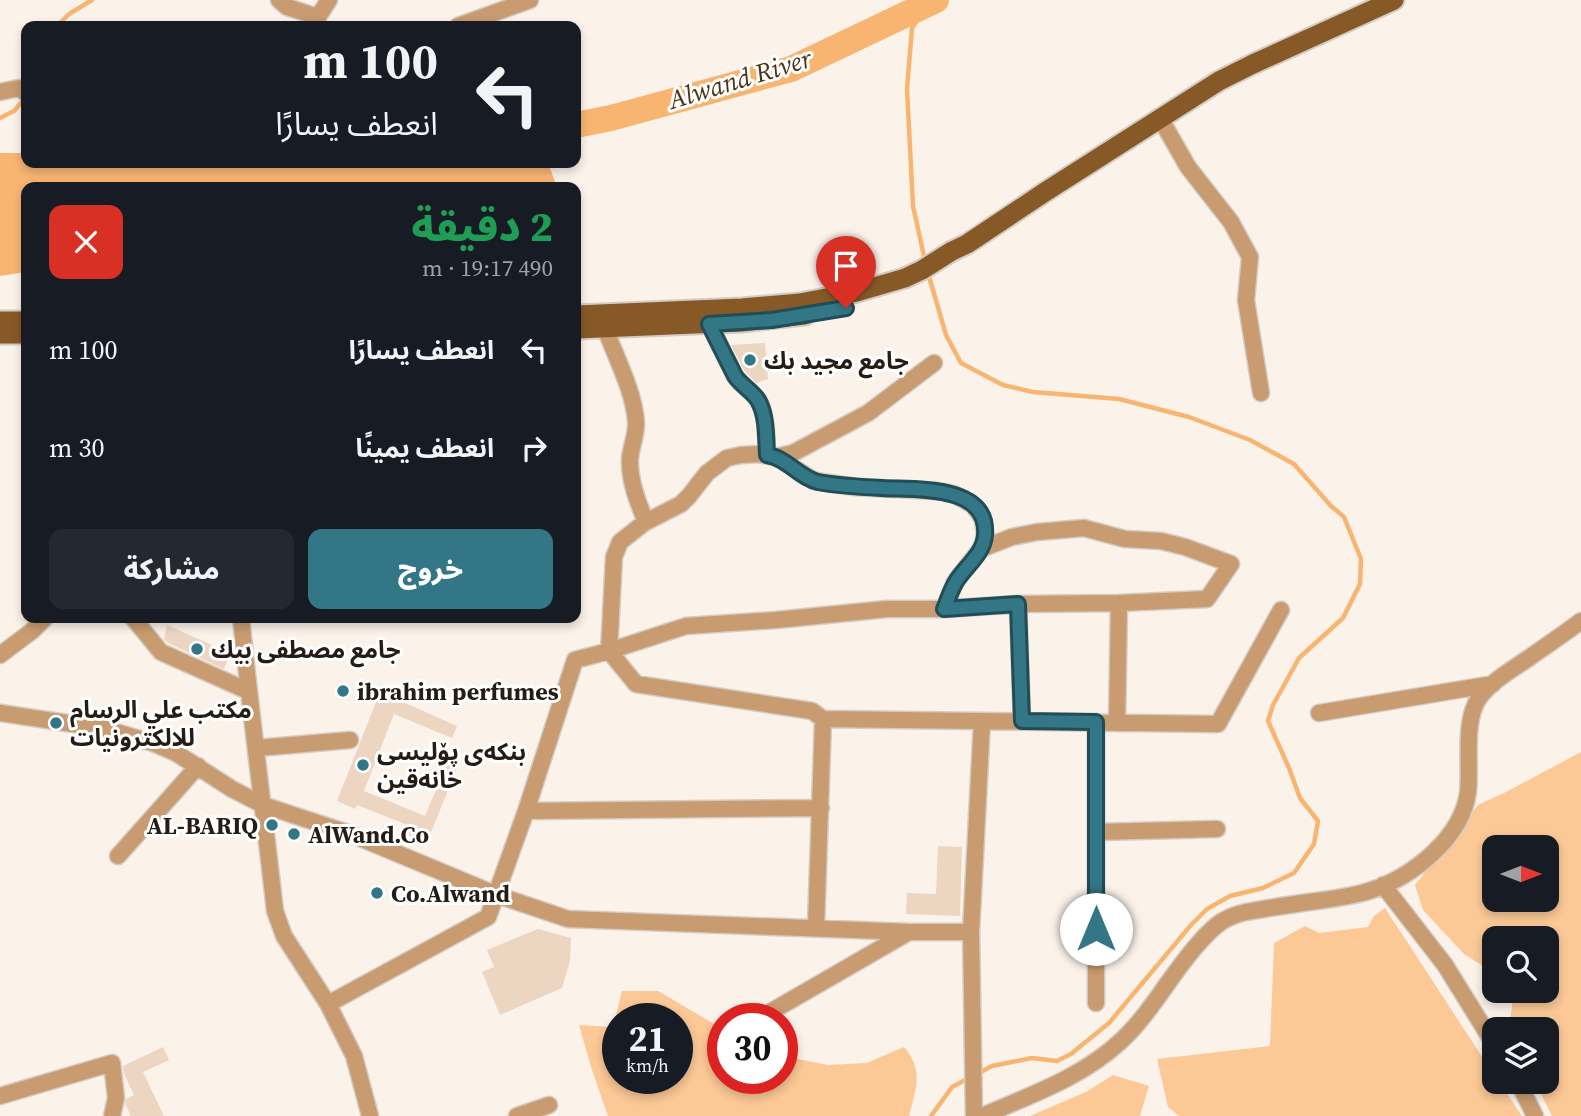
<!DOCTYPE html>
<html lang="ar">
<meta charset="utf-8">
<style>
body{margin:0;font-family:"Source Serif 4","Noto Sans Arabic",serif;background:#242831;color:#f1f3f6;direction:rtl;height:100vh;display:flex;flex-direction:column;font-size:26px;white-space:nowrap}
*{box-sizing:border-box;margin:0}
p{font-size:23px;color:#9ea1a6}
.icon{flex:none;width:38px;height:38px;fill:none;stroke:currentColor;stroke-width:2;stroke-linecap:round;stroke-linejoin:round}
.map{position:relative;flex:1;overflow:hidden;direction:ltr}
.side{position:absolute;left:21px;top:182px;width:560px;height:441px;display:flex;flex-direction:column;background:#171b24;border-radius:14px;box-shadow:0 4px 10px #0003;direction:rtl}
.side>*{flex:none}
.hud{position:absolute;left:21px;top:21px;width:560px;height:147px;border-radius:14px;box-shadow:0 4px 10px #0003;direction:rtl;background:#171b24;color:#f1f3f6;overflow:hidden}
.needle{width:46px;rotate:90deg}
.controls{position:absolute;left:1482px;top:835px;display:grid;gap:14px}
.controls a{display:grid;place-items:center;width:77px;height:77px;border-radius:14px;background:#171b24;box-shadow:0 4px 10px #0003;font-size:35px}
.speed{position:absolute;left:602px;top:1003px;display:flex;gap:14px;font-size:35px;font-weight:700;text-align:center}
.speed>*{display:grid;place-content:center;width:91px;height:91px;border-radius:50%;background:#171b24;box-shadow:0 4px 10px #0003;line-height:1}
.speed small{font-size:18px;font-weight:400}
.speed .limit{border:10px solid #d22;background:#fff;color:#111}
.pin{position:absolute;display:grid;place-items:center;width:60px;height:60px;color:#fff;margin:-72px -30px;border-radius:50% 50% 50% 0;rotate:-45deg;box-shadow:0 0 7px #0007}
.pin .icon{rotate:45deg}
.me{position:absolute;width:77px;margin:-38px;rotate:0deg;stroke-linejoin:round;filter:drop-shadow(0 0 5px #0008)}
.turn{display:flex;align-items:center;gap:24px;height:147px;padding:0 28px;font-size:32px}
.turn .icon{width:91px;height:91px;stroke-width:2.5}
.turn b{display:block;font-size:49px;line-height:60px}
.round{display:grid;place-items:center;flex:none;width:74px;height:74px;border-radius:14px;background:#242831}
.summary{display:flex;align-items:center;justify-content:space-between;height:119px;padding:0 28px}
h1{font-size:42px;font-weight:800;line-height:52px;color:#1e9e55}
.button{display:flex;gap:14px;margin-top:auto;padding:14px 28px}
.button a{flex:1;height:80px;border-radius:14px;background:#337786;color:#fff;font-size:28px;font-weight:800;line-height:80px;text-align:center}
.button a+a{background:#242831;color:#f1f3f6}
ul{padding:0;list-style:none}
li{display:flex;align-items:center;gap:21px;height:98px;padding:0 28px}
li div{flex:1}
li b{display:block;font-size:26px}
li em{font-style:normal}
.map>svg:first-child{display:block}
.green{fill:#fbc896;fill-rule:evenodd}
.water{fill:#f8b571}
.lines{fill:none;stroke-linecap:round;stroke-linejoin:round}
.stream{stroke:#f8b571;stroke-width:4.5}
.river{stroke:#f8b571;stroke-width:26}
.building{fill:#edd6c1}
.minor-casing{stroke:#d4ccc3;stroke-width:19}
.major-casing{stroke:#d4ccc3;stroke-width:23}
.minor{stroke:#c89b70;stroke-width:16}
.major{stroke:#875927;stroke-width:19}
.route-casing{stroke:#214d57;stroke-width:18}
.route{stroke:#337786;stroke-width:12}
.poi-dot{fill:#337786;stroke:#fff;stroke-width:2.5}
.labels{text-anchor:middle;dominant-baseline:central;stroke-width:6;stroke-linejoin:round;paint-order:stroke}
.poi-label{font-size:24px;font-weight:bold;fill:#251d15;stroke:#fff;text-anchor:start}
.water-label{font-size:26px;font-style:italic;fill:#4e3316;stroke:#fff}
</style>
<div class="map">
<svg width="1581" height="1116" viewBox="0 0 1581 1116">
<rect width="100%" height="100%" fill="#fbf2e9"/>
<path class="green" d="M1581,752V1116H1552L1535,1082H1547V1029H1509L1514,991L1547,990V938H1494V973L1464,954L1423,910L1415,885L1478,805L1506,792ZM1494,847H1547V900H1494Z
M1385,908L1494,1075V1082H1499L1522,1116H1179L1168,1107L1157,1059L1270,1046L1274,943L1305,926L1319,933L1368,927L1374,916Z
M622,991H658L723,1029V1078H782V1056L828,1065L867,1063L904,1047C924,1070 916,1089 909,1116H608L592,1070L579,1025L613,1027ZM618,1018H677V1078H618Z
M1113,1075L1149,1086L1140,1116H1030L1086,1092Z"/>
<path class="water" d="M0,153H26V163H548L557,187H26V272L0,276Z"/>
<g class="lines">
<path class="stream" d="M57,26L69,14L92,0
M0,118L14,111L26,97
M925,261L913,206L907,89L912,28L929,3
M928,273L946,335L961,363L1003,385L1033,392L1119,399L1189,417L1250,440L1294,464L1331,506L1344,517L1361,559L1360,584L1343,618L1299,658L1273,705L1268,721L1289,768L1300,798L1318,821L1314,844L1294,873L1263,888L1230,896L1207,909L1191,925L1109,1023L1071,1054L1057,1061L1032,1058L992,1066L977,1074
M931,1116L952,1087L969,1078"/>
<path class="river" d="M576,125L611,118L791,69L936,0"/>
</g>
<path class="building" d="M765,343L768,379L756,383L744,370L731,345Z
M167,625L230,653L224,669L168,643L164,639Z
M380,692L457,726L452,738L394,714L364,791L425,816L450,757L460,761L427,842L402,833L405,824L357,805L355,809L337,801Z
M938,846L962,847L960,916L906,914L907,893L936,894Z
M538,929L571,938L570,961L562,988L500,1015L482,972L494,967L487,950Z
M163,1047L169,1060L143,1072L164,1116H131L125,1104L126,1099L134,1095L124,1074L123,1066Z"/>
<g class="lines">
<g class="minor-casing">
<path id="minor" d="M279,0L287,7L318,17
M317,26L318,17L329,0
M458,26L530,0
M0,92L19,88L26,93
M1160,118L1188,167L1231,222L1250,257L1246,300L1261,393
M709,324L735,376C741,385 752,391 758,400C767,415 766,438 767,455
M605,328C616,358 633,389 636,421C637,434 631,446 630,459C629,480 638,503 646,522
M934,363L868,413L793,453L776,457L758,454L741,455L727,458L707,473L689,496L681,504L644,523L620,542L614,557L609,651L636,684L812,711L823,719L1218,724L1281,610
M776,457L815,481L856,487L938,491L954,494L973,505L983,519L985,534L984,541L981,549L955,582L944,609
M1018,604L1022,721
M133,618L161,652L248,691
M241,618C251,716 264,813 275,911L284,936L328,1004L354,1056L370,1116
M0,655L32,631L45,618
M0,713L106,729L153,743L176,753L232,789L263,805L348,833L497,895L568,919L910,932H971
M1319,713L1493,684
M1096,722V1003
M1117,723L1119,603
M257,748L350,740
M526,811L821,808
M1096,832L1217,829
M118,856L198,766
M1383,885L1445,965L1494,1044
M816,927L823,719
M328,1004L488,917L526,811L575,660L609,651L686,626L776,620L887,609H944L1018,604L1119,603L1207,599L1231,564L1185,547L1161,541L1125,539L1084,528L1037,532L1012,537L981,549
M760,1018L909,932
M1518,1082L1535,1116
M0,1096L112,1063L116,1098L112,1116
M517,1116L549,1105
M974,1116L971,932L982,721
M982,1116C1031,1095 1083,1077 1122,1040C1151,1013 1171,974 1198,944C1205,936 1212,928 1221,922C1229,917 1237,914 1246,912C1267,908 1288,905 1309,902C1330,899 1352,897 1372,890C1413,876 1462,838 1468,792C1471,765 1463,721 1479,698C1492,680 1515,668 1533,655C1549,644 1565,633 1581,621"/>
</g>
<g class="major-casing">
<path id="major" d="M576,315L742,308L800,303L857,292L905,278L922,270L952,251L967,244L1045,192L1219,81L1253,64L1394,0
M0,321H26
M576,329L742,322L805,315
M0,334H26"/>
</g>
<use href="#minor" class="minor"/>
<use href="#major" class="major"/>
</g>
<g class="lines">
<g class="route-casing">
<path id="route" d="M846,308L772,320L709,324L735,376C741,385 752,391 758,400C767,415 766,438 767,455C787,458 800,478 818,482C839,486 861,487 882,488C915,490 989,484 985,535C984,553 966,566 957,580C951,589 948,600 944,609L1018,604L1022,721L1096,722V929"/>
</g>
<use href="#route" class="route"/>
</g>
<g class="poi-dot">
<circle cx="750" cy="360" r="7"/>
<circle cx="197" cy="649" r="7"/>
<circle cx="343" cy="691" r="7"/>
<circle cx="56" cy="723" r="7"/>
<circle cx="363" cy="765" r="7"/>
<circle cx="272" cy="825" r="7"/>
<circle cx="294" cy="834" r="7"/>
<circle cx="377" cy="893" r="7"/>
</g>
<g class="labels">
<g class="poi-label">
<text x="764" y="360">جامع مجيد بك</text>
<text x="211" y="649">جامع مصطفى بيك</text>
<text x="357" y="691">ibrahim perfumes</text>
<text x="70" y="709">مكتب علي الرسام<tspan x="70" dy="28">للالكترونيات</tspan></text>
<text x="377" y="751">بنکەی پۆلیسی<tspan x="377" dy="28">خانەقین</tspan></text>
<text x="258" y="825" text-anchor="end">AL-BARIQ</text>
<text x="308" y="834">AlWand.Co</text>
<text x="391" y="893">Co.Alwand</text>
</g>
<g class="water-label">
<text transform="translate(740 79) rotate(-17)">Alwand River</text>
</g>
</g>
</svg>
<div class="controls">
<a><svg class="needle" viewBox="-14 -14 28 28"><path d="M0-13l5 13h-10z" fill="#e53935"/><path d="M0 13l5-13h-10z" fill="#9ea1a6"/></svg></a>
<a><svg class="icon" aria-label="search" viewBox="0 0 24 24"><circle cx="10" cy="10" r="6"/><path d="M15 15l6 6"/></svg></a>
<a><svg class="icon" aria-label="layers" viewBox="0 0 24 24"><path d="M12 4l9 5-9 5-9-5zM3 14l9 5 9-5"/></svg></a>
</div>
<div class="speed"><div>21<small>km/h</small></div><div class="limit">30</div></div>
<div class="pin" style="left:846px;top:308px;background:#d93025"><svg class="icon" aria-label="arrive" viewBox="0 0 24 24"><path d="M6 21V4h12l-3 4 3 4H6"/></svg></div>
<svg class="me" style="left:1096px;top:929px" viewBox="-20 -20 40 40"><circle r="19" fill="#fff"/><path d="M0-13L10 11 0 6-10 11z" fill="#337786"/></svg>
<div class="hud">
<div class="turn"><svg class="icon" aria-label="left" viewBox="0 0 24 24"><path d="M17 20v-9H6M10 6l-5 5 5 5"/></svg><div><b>100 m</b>انعطف يسارًا</div></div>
</div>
<section class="side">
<div class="summary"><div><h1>2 دقيقة</h1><p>490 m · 19:17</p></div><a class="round" style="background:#d93025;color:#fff"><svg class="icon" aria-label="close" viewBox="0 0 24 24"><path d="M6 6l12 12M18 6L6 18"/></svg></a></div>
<ul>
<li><svg class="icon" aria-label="left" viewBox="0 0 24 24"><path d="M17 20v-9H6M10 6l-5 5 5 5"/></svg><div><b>انعطف يسارًا</b></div><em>100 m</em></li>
<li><svg class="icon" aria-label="right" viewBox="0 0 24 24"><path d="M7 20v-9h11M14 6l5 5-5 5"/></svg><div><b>انعطف يمينًا</b></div><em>30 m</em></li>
</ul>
<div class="button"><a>خروج</a><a>مشاركة</a></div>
</section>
</div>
